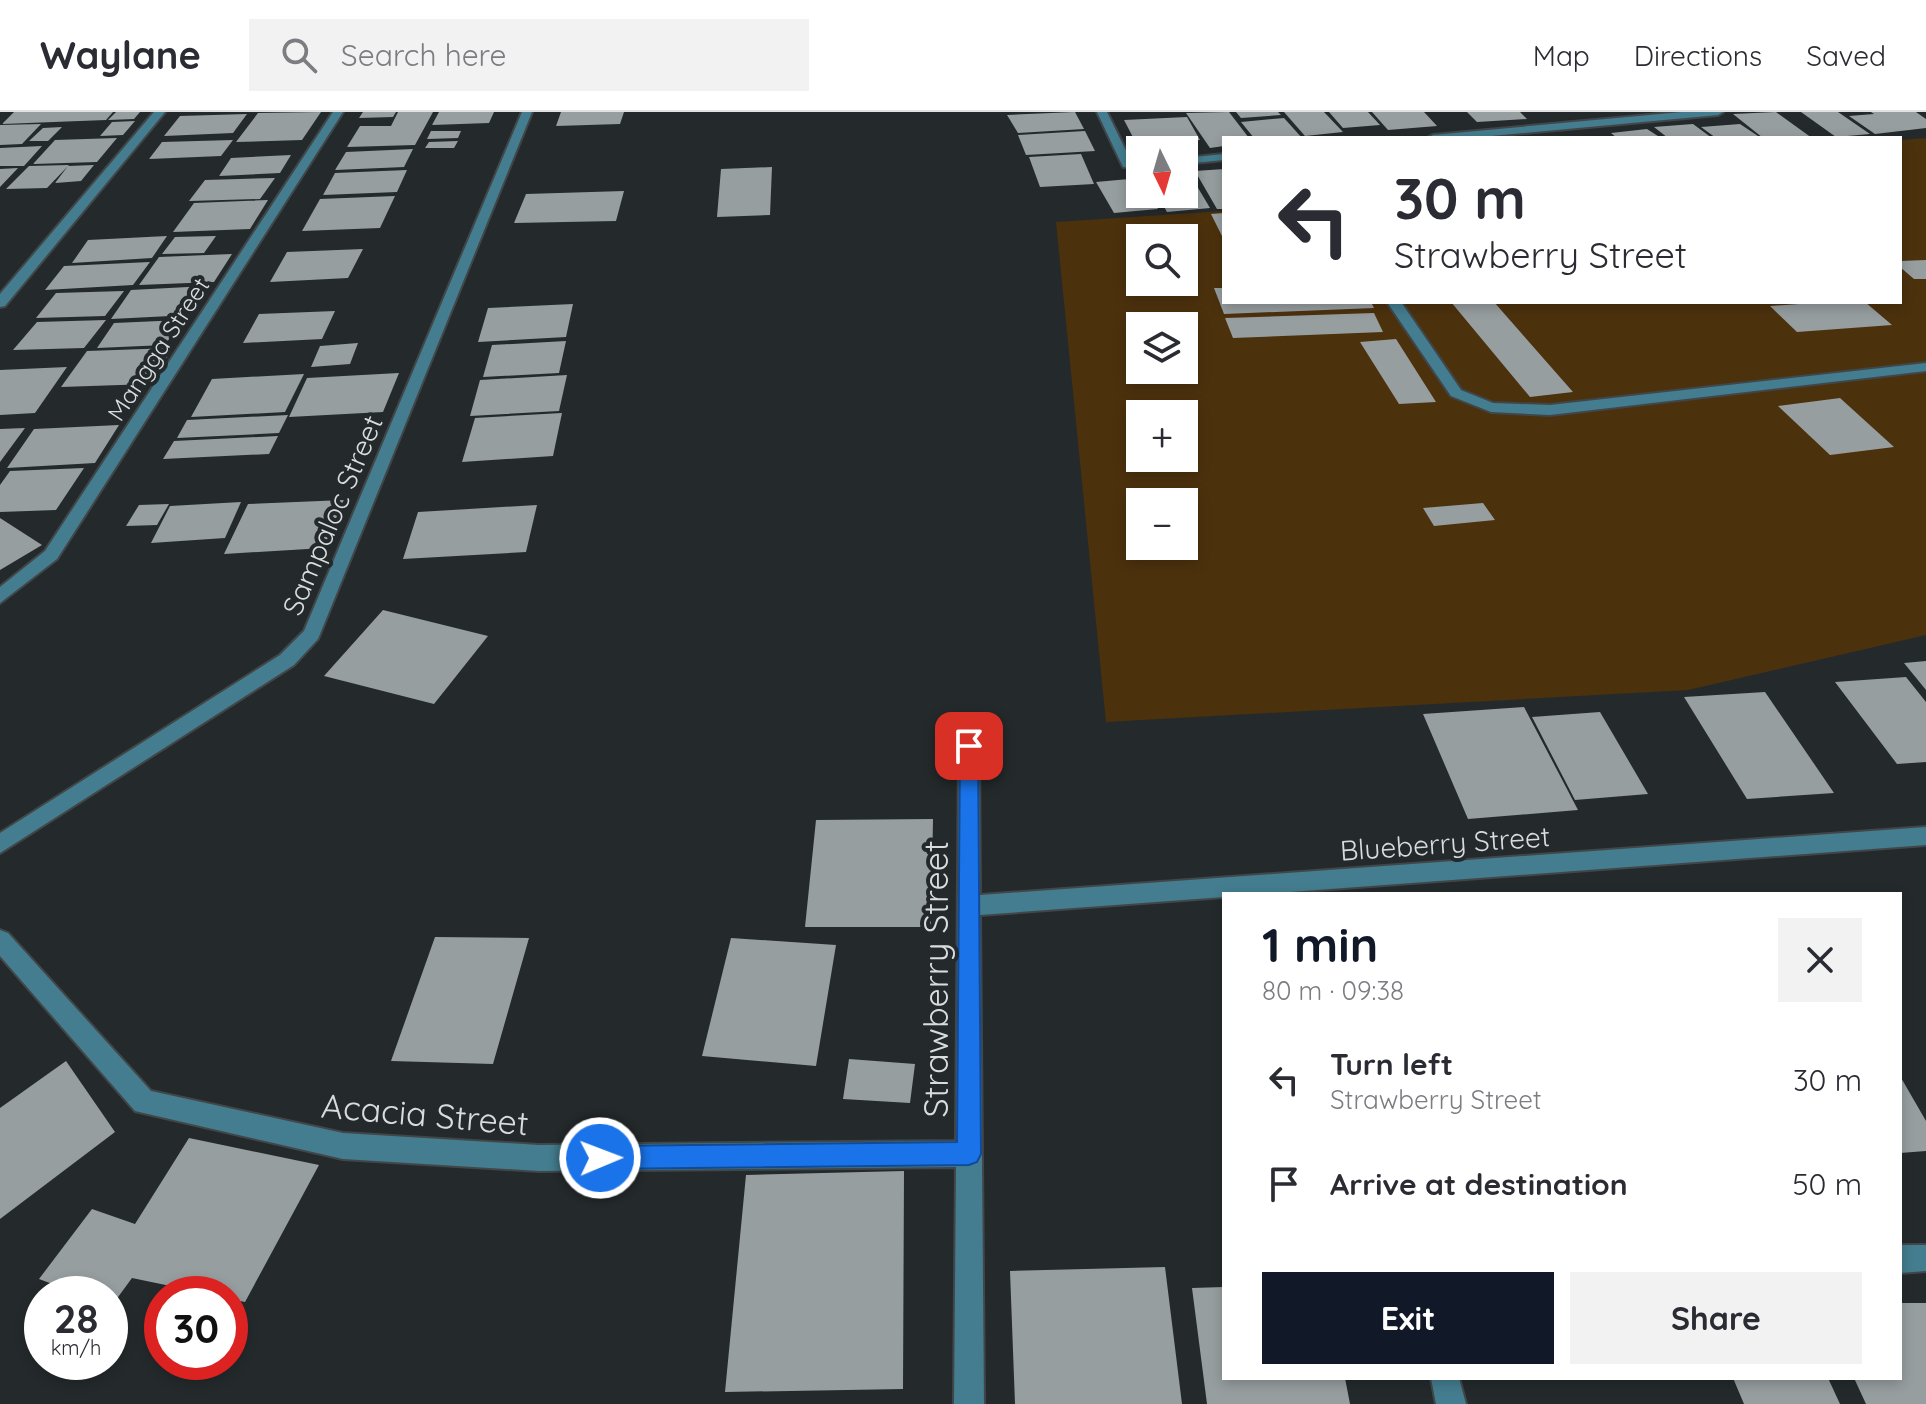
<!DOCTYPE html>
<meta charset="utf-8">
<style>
body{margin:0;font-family:Quicksand,sans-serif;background:#f2f2f3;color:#2b2b33;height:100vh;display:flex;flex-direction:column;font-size:30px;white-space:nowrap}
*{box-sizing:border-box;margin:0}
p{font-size:26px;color:#7c7c81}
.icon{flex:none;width:44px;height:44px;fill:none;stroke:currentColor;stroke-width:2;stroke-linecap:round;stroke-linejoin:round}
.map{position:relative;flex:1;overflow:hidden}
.drawer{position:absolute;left:1222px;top:780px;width:680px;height:488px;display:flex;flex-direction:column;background:#fff;border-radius:0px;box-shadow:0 4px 12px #0003}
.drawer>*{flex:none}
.top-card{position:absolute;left:1222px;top:24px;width:680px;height:168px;border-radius:0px;box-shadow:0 4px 12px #0003;background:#fff;color:#2b2b33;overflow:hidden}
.needle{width:52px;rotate:175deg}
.tools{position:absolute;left:1126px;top:24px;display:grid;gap:16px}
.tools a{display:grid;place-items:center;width:72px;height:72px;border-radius:0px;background:#fff;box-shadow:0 4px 12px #0003;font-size:40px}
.speed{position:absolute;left:24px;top:1164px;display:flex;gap:16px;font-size:40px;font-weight:700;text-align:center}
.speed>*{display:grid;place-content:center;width:104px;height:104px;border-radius:50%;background:#fff;box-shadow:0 4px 12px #0003;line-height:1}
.speed small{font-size:20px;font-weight:400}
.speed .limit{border:12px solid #d22;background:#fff;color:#111}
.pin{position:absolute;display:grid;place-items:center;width:68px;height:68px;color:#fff;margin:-34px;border-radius:16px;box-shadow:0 4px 12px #0006}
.me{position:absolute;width:88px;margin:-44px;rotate:89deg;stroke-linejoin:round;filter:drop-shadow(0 0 6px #0008)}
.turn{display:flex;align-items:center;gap:28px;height:168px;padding:0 40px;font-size:36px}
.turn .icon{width:104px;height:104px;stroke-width:2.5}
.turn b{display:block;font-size:56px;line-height:68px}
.round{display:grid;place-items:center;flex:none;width:84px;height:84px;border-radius:0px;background:#f2f2f3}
.head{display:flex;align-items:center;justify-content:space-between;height:136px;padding:0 40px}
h1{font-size:48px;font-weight:800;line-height:60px;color:#111827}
.cta{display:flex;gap:16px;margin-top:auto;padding:16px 40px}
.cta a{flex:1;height:92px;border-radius:0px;background:#111827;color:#fff;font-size:32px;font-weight:800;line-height:92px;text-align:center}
.cta a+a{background:#f2f2f3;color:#2b2b33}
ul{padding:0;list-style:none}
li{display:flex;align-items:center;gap:24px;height:104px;padding:0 40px}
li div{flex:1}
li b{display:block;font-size:30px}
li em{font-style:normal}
header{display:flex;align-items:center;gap:48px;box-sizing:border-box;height:112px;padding:0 40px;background:#fff;border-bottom:2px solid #e1e1e2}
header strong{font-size:38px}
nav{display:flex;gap:44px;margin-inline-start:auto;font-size:28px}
.search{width:560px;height:72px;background:#f2f2f3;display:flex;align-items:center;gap:20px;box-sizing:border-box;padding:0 28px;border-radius:0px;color:#7c7c81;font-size:30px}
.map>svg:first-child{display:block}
.green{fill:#4c310d;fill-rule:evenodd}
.building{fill:#979ea0}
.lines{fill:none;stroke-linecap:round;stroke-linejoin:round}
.minor-casing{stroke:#414648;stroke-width:4}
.minor{fill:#447d8f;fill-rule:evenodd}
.route{fill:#1a73e8;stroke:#114b97;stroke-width:2}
.labels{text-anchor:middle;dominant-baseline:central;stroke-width:8;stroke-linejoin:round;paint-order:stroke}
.far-street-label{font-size:24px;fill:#d8dcde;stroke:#242a2c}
.street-label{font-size:28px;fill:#d8dcde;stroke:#242a2c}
.near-street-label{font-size:34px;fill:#d8dcde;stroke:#242a2c}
</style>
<header>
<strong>Waylane</strong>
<div class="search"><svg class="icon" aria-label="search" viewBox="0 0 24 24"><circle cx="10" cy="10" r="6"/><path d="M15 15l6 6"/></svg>Search here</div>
<nav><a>Map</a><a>Directions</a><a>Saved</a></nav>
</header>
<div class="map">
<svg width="1926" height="1292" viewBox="0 0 1926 1292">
<rect width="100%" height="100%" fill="#242a2c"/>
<path class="green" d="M1926,26V523L1688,578L1106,610L1056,110L1224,99V190H1900V28ZM1140,126H1184V170H1140ZM1140,214H1184V258H1140ZM1140,302H1184V346H1140ZM1140,390H1184V434H1140Z"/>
<path class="building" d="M14,0H113L106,8L2,12Z
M116,0H140L134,7L108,8Z
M321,0L302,28L236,30L258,1Z
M363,0H396L393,5L359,6Z
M398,0H433L415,33L347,35L360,14H391Z
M439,0H494L489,11L432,13Z
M561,0H624L620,12L556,14Z
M1075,0L1084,17L1018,21L1007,3Z
M1229,0L1249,26H1224V34L1210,36L1186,1Z
M1236,0H1278L1281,3L1241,6Z
M1284,0H1324L1343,20L1305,24Z
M1329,0H1368L1380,13L1343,16Z
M1372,0H1424L1437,14L1388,18Z
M1467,0H1520L1527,7L1477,10Z
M1776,0L1812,26H1763L1733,2Z
M1801,0H1838L1870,22L1836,25Z
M1871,0H1916L1926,7V16L1875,22L1849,4L1874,2Z
M247,2L233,21L164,24L180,4Z
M1187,5L1200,28L1136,31L1124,8Z
M1284,6L1302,26H1254L1241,10Z
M135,9L123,23L100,24L112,10Z
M41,12L22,32L0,33V13Z
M1693,12L1712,26H1668L1654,15Z
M1740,12L1761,26H1716L1701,15Z
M62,15L48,29H29L43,16Z
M1647,17L1661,26H1617L1611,21Z
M431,19H461L458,26L427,27Z
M1085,19L1095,39L1026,43L1018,23Z
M117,26L97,50L33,52L55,28Z
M233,28L221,44L149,47L162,30Z
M458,29L454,36H425L429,30Z
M42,34L24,54H0V36Z
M413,37L404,55L335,58L346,40Z
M1081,42L1094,72L1040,75L1029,45Z
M291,43L280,61L219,64L231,46Z
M69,53L47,76L6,77L29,54Z
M94,53L81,69L55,71L68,54Z
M772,55L770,103L717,105L721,57Z
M18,56L0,75V57Z
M1224,57V97H1217L1195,59Z
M407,58L397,80L323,83L335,61Z
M1188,59L1210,96L1167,100L1157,82H1184V60Z
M275,66L260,87L189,89L205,68Z
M1140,66V82H1149L1158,97L1114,101L1096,70Z
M624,79L616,109L514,111L526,82Z
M395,84L380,116L302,119L320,87Z
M268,88L250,117L173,120L194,91Z
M1224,101V128L1211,102Z
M167,124L152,146L72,151L88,128Z
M216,124L204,141L162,142L175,125Z
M363,137L348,166L270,170L287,140Z
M232,142L214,170L139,173L159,145Z
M1926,148V167H1914L1900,155V149Z
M150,150L133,173L45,178L64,154Z
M207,174L190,203L111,207L131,178Z
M1214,176H1224V190H1371L1374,196L1224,202Z
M124,179L105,204L36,206L56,181Z
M1451,190H1494L1573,280L1530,285Z
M1827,190H1865L1892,213L1797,220L1770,194Z
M573,192L566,225L478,230L488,196Z
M335,199L322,227L243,231L259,202Z
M1374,201L1383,220L1233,226L1225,206Z
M106,208L84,236L13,238L37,210Z
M182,208L165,233L97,236L114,211Z
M1396,227L1436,290L1399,292L1360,230Z
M566,229L559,261L483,265L492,233Z
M358,231L350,252L311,255L320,234Z
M173,236L150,272L61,275L87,239Z
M67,255L35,301L0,303V258Z
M399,261L383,300L289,305L307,266Z
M304,262L285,300L191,305L212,267Z
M567,263L559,299L470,304L480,268Z
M1840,286L1894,335L1830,343L1778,294Z
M562,301L553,344L462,350L475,306Z
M288,303L279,321L177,326L187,308Z
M119,313L95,351L7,356L34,317Z
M25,316L0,350V317Z
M278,324L269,342L163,347L174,329Z
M84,356L56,398L0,400V373L10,359Z
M344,388L324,436L224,442L248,392Z
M241,390L225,426L151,431L170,394Z
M1483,391L1495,408L1434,414L1423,396Z
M169,392L157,413L126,414L139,393Z
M537,393L526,440L403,447L418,400Z
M0,406L42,433L0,458Z
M383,498L488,524L434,592L324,564Z
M1926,549V578L1904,551Z
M1906,565L1926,590V650L1897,652L1835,570Z
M1765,580L1834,681L1747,687L1684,585Z
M1524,595L1578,698L1468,707L1423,602Z
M1600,600L1648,682L1575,688L1532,605Z
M933,707L931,815H805L816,708Z
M435,825L529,826L493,952L391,949Z
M731,826L836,833L816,954L702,944Z
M849,947L915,952L910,991L843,987Z
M66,949L115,1020L0,1107V996Z
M1900,964L1926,1009V1039L1900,1041Z
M189,1026L319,1053L245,1190L230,1187V1182H209L132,1166L110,1196V1182H79L39,1167L92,1097L135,1112Z
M904,1059L903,1277L725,1280L746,1063Z
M1165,1155L1182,1292H1015L1010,1159Z
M1224,1175V1266H1345L1350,1292H1207L1192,1176Z
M1900,1191H1926V1292H1866L1854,1266H1900Z
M1733,1266H1828L1840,1292H1744Z"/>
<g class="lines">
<g class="minor-casing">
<path id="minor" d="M154,0H165L5,194L0,195V182Z
M333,0H343L57,447L0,491V475L45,439Z
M522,0H532L318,527L294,553L0,741V721L280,543L304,519Z
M1097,0H1107L1131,49H1140V57L1123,55Z
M1682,0H1723L1718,3L1470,26H1427L1433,23Z
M1224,42V48L1184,52V46Z
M1387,190H1401L1461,278L1493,291L1550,293L1926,251V259L1550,303L1491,300L1451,284Z
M969,626L976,628L979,634L980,783L1926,715V733L1262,782H1224V785L980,803L984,1292H954L956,1055L539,1059L343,1047L135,999L0,844V818L8,821L151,979L343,1021L539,1033L956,1029L959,634L962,628Z
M1900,1133H1926V1159L1900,1161Z
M1431,1266H1459L1466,1292H1436Z"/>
</g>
<use href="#minor" class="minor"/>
</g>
<path class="route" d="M969,627L978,634L981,1042L977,1050L969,1053L600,1057L592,1054L589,1046L592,1038L600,1034L957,1030L960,634Z"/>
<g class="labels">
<g class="far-street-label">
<text transform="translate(158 237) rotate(-57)">Mangga Street</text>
</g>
<g class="street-label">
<text transform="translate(332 403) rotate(-67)">Sampaloc Street</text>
<text transform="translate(1445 731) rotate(-4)">Blueberry Street</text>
</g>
<g class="near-street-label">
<text transform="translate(935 867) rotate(-90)">Strawberry Street</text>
<text transform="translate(425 1002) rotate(5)">Acacia Street</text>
</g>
</g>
</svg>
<div class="tools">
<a><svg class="needle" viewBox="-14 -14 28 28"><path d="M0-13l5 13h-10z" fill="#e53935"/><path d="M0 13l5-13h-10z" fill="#7c7c81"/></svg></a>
<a><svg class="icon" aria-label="search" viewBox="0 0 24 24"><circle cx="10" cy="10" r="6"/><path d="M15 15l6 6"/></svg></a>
<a><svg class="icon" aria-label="layers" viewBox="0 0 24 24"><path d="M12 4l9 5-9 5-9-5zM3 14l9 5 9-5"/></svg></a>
<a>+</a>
<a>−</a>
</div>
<div class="speed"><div>28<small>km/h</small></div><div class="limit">30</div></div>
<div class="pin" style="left:969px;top:634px;background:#d93025"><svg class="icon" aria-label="arrive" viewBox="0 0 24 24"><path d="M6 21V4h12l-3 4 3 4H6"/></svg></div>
<svg class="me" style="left:600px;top:1046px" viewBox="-20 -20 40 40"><circle r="17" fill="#1a73e8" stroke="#fff" stroke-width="3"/><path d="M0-11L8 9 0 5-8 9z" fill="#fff"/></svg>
<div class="top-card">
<div class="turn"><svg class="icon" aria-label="left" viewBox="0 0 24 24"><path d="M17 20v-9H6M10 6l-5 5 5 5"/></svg><div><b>30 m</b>Strawberry Street</div></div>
</div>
<section class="drawer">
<div class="head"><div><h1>1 min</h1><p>80 m · 09:38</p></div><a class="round"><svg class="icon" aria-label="close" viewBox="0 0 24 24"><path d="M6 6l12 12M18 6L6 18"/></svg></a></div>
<ul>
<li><svg class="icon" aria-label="left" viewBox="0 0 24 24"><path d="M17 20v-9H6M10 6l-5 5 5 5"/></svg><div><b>Turn left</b><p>Strawberry Street</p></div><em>30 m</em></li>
<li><svg class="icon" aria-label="arrive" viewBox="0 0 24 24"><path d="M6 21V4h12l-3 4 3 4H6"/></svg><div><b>Arrive at destination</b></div><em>50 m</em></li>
</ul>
<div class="cta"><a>Exit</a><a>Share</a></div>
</section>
</div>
